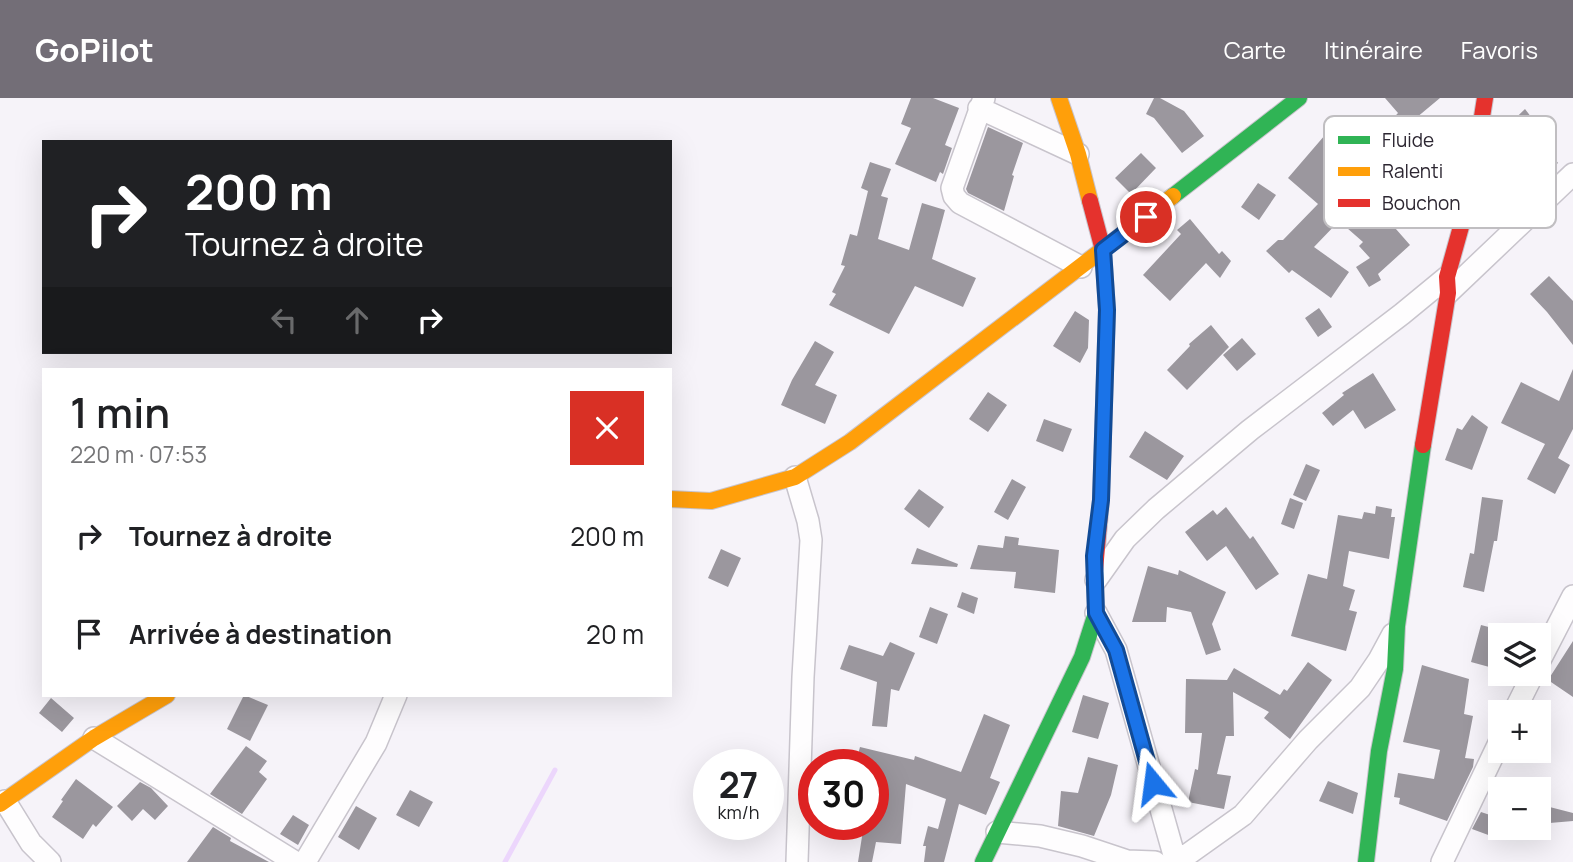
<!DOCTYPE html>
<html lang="fr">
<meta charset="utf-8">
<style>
body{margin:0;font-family:Manrope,sans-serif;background:#f2f2f2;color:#202124;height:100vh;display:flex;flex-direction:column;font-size:26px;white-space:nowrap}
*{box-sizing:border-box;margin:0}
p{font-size:23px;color:#757577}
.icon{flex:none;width:38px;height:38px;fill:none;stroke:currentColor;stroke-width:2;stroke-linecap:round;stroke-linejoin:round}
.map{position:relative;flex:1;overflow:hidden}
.side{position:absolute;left:42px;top:270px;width:630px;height:329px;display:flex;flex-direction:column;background:#fff;border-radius:0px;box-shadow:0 7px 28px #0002}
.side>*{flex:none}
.banner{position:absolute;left:42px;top:42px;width:630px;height:214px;border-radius:0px;box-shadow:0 7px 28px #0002;background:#202124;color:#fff;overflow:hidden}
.fabs{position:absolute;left:1488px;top:525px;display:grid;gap:14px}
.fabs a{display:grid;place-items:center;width:63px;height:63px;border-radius:0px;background:#fff;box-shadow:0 7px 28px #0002;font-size:35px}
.speed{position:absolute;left:693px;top:651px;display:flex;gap:14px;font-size:35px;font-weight:700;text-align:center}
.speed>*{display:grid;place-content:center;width:91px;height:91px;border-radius:50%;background:#fff;box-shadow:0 7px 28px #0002;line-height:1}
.speed small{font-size:18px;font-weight:400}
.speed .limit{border:10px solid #d22;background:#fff;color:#111}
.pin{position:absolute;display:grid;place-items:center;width:60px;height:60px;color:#fff;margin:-30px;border:4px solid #fff;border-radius:50%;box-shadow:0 2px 7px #0007}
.me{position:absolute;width:77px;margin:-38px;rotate:344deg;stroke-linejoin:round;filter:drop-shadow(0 0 5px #0008)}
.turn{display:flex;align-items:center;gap:24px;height:147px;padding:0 28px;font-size:32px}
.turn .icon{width:91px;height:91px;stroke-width:2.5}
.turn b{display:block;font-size:49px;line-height:60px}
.lanes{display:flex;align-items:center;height:66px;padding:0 28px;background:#0003;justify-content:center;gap:35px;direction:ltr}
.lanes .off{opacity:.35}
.round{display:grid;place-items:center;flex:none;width:74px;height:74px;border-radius:0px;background:#f2f2f2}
.overview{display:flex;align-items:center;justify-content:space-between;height:119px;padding:0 28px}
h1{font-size:42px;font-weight:600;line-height:52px}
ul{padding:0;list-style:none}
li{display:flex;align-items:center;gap:21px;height:98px;padding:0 28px}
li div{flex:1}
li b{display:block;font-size:26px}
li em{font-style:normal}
header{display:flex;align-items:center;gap:42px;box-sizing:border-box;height:98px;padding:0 35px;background:#736e77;color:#fff}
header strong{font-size:33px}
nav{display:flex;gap:38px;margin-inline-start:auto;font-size:24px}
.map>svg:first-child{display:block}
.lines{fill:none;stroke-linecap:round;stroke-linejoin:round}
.stream{stroke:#ecd6fc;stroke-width:5}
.building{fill:#9b979e}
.street-casing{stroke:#c8c4cc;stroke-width:24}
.fast-casing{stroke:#c8c4cc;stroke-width:18}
.slow-casing{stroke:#c8c4cc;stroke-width:18}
.jam-casing{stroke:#c8c4cc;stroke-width:18}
.street{stroke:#fefdfe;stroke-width:21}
.fast{stroke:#30b455;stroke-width:16}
.slow{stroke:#ff9f0a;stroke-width:16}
.jam{stroke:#e5322d;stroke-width:16}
.route-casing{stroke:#114b97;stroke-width:18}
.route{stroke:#1a73e8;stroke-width:12}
.key{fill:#fff;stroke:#c0bec1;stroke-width:2}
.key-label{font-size:19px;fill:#2c2631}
</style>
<header>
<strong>GoPilot</strong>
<nav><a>Carte</a><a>Itinéraire</a><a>Favoris</a></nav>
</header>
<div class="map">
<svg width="1573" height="764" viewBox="0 0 1573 764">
<rect width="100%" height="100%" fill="#f6f3f9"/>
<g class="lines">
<path class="stream" d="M505,764L555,672"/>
</g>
<path class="building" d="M911,0H933L959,10L945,47L952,50L943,76L940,74L936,84L895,66L911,30L901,26Z
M1154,0H1160L1184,13L1204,38L1182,55L1154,20L1146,16Z
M1385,0H1440L1410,25L1395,43L1374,74L1361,65L1381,33L1398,15Z
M1525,11L1538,28L1533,32L1558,65L1518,97L1496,69L1501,65L1494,58L1497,38Z
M988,29L1023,45L1012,77L1014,78L1004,113L968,95L966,91Z
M1325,37L1351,60L1332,82L1341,90L1324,108L1339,123L1314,149L1349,174L1331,200L1292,172L1289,175L1266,153L1278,142H1283L1318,106L1288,80Z
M1141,55L1156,70L1131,96L1115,80Z
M870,64L891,71L881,98L888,100L878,141L909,152L922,105L945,112L932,161L976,180L963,209L915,188L889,236L829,207L836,196L832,194L845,168L841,167L850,136L857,138L868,93L861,90Z
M1258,85L1276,97L1259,122L1241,109Z
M1375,100L1385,110L1381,114L1410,147L1378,176L1381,182L1369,189L1356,169L1370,160L1359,148L1363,144L1347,130Z
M1190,121L1219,156L1222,153L1231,163L1220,180L1206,165L1170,203L1143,177L1181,136L1177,132Z
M1549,178L1573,203V247L1547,214L1530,196Z
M1319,210L1332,229L1318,239L1305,220Z
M1075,213L1089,222L1088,250L1080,265L1053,248Z
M1211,227L1229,249L1187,292L1167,272L1190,248L1189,246Z
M1242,240L1256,256L1237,273L1223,257Z
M815,243L834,254L815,287L837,297L825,326L781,307L792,282Z
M1573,271V331L1558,360L1570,367L1555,396L1527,381L1545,346L1501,325L1521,284L1559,303Z
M1373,275L1396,312L1365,331L1353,312L1333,328L1322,315L1344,297L1342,295Z
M988,294L1007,307L988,334L969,321Z
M1472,317L1488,329L1472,372L1445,362L1457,330L1462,332Z
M1044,321L1072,331L1063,354L1036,343Z
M1145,333L1184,358L1167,382L1129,359Z
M1306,366L1320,372L1306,403L1293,397Z
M1012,381L1026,389L1008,422L994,414Z
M919,391L944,409L929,430L904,411Z
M1482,399L1503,402L1497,443H1494L1484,494L1463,489L1470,455L1474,456Z
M1290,400L1303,405L1294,431L1281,426Z
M1376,408L1392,411L1391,419H1395L1389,461L1349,453L1343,488L1355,492L1349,512L1357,514L1346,553L1291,538L1308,476L1327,481L1338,417L1362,421L1364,414L1375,416Z
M1226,409L1250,441L1253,438L1279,476L1256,492L1226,448L1207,463L1185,434L1213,412L1217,417Z
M1005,438L1019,440L1018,447L1059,452L1055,495L1014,490L1016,474L970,471L978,447L1003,450Z
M917,450L958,466L957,469L911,466Z
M721,451L741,460L728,489L708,480Z
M1148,468L1178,477L1179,472L1226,494L1212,526L1221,552L1206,557L1191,514L1167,509L1166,524H1132Z
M962,494L978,500L974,516L957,509Z
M930,509L948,516L937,546L919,539Z
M1481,527L1504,533L1503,537H1500V547L1493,570L1471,564Z
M1573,543V599L1548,582Z
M890,544L915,555L899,593L891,591L887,629L872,628L877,584L840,571L849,547L883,558Z
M1308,564L1332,582L1290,641L1264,620L1269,614L1233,594L1234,638H1226L1217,676L1231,678L1224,711L1188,704L1195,671L1198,672L1202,635H1185L1186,581L1227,582L1234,570L1280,597L1284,591L1287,593Z
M1422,567L1469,581L1464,616L1473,618L1465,660L1474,661L1473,669L1447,723L1399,706L1400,700L1394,699L1398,675L1434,681L1440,652L1403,644Z
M244,597L268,607L250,643L227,631Z
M1083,597L1109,605L1098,641L1072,634Z
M51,600L74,620L62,634L39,615Z
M984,616L1010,627L990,680L1000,684L986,717L959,706L944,764H924L926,748H923L928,728L938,731L946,701L906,686L901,746L876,744L872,764H858L864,726H873V667H855L860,649L914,662L915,658L961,674Z
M246,648L267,663L259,674L267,681L242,716L210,696Z
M1088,659L1118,667L1111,697L1094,738L1058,728L1061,693L1078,695Z
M76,681L113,709L96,729L93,726L83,741L52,719L63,703L61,702Z
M1328,683L1358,695L1353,716L1319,703Z
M140,684L151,690L168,708L155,722L143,711L132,723L117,708Z
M410,692L433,704L419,729L396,717Z
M1538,706L1573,715V723L1538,726Z
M356,708L377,720L359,752L338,739Z
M1481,714L1496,719L1491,738L1472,731Z
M293,717L309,727L298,747L280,736Z
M213,729L231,740L230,743L269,764H187Z"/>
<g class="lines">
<g class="street-casing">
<path id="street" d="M984,0L952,90L954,98L960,105L1081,169
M979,10L1078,56
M1448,195L1573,76
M795,379L808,423L811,442L803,579L797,764
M1096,482L1125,441L1156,411L1250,332L1402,216L1447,179
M1096,515L1116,552L1176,764
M1538,566L1573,498
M1514,614L1533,576
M94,640L295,764
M5,703L31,745L50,764
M997,734L1040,738L1082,748L1127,763L1155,764
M305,764L376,645L396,597
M1177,764L1243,717L1308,642L1360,590L1379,562L1393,536
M1442,764L1500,643"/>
</g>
<g class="fast-casing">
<path id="fast" d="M1173,98L1299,0
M983,764L1082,559L1096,515L1095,473
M1366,764L1379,653L1395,571L1397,528L1423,347"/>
</g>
<g class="slow-casing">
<path id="slow" d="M1059,0L1078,56L1090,103
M670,401L711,403L795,379L850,344L1173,98
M0,706L94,640L167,597"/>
</g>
<g class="jam-casing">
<path id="jam" d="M1090,103L1103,152L1107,211L1101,402L1095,473
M1423,347L1448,195L1447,179L1469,100L1485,0"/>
</g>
<use href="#street" class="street"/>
<use href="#fast" class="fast"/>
<use href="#slow" class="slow"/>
<use href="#jam" class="jam"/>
</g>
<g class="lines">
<g class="route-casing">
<path id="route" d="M1146,119L1103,152L1107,212L1101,402L1094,458L1096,515L1116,552L1153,685"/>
</g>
<use href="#route" class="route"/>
</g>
<rect x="1324" y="18" width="232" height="112" rx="10" class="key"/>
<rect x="1338" y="38" width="32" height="8" fill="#30b455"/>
<rect x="1338" y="69" width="32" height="9" fill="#ff9f0a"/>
<rect x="1338" y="101" width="32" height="8" fill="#e5322d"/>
<g class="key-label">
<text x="1382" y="49">Fluide</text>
<text x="1382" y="80">Ralenti</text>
<text x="1382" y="112">Bouchon</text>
</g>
</svg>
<div class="fabs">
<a><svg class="icon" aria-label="layers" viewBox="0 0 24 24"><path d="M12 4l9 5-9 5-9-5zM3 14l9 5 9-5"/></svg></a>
<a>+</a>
<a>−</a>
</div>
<div class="speed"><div>27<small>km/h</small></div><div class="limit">30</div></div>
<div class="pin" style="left:1146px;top:119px;background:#d93025"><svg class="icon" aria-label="arrive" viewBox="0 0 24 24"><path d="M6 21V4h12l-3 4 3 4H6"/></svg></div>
<svg class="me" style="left:1153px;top:685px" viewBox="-20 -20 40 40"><path d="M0-17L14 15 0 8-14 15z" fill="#1a73e8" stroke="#fff" stroke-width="4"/></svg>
<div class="banner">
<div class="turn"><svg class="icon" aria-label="right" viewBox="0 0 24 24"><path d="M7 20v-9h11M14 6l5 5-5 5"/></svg><div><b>200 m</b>Tournez à droite</div></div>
<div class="lanes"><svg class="icon off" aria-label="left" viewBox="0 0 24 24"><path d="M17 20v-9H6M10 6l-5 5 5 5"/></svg><svg class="icon off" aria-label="ahead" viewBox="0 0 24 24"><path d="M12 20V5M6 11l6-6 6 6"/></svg><svg class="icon" aria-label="right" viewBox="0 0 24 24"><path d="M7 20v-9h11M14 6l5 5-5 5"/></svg></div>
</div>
<section class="side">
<div class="overview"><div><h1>1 min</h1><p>220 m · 07:53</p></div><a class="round" style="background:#d93025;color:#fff"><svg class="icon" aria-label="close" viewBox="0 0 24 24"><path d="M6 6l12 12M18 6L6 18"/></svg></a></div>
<ul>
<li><svg class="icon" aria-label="right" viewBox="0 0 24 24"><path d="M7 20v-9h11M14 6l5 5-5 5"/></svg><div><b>Tournez à droite</b></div><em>200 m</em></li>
<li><svg class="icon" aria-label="arrive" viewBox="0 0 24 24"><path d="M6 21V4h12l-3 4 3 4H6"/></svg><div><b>Arrivée à destination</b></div><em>20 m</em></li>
</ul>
</section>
</div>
